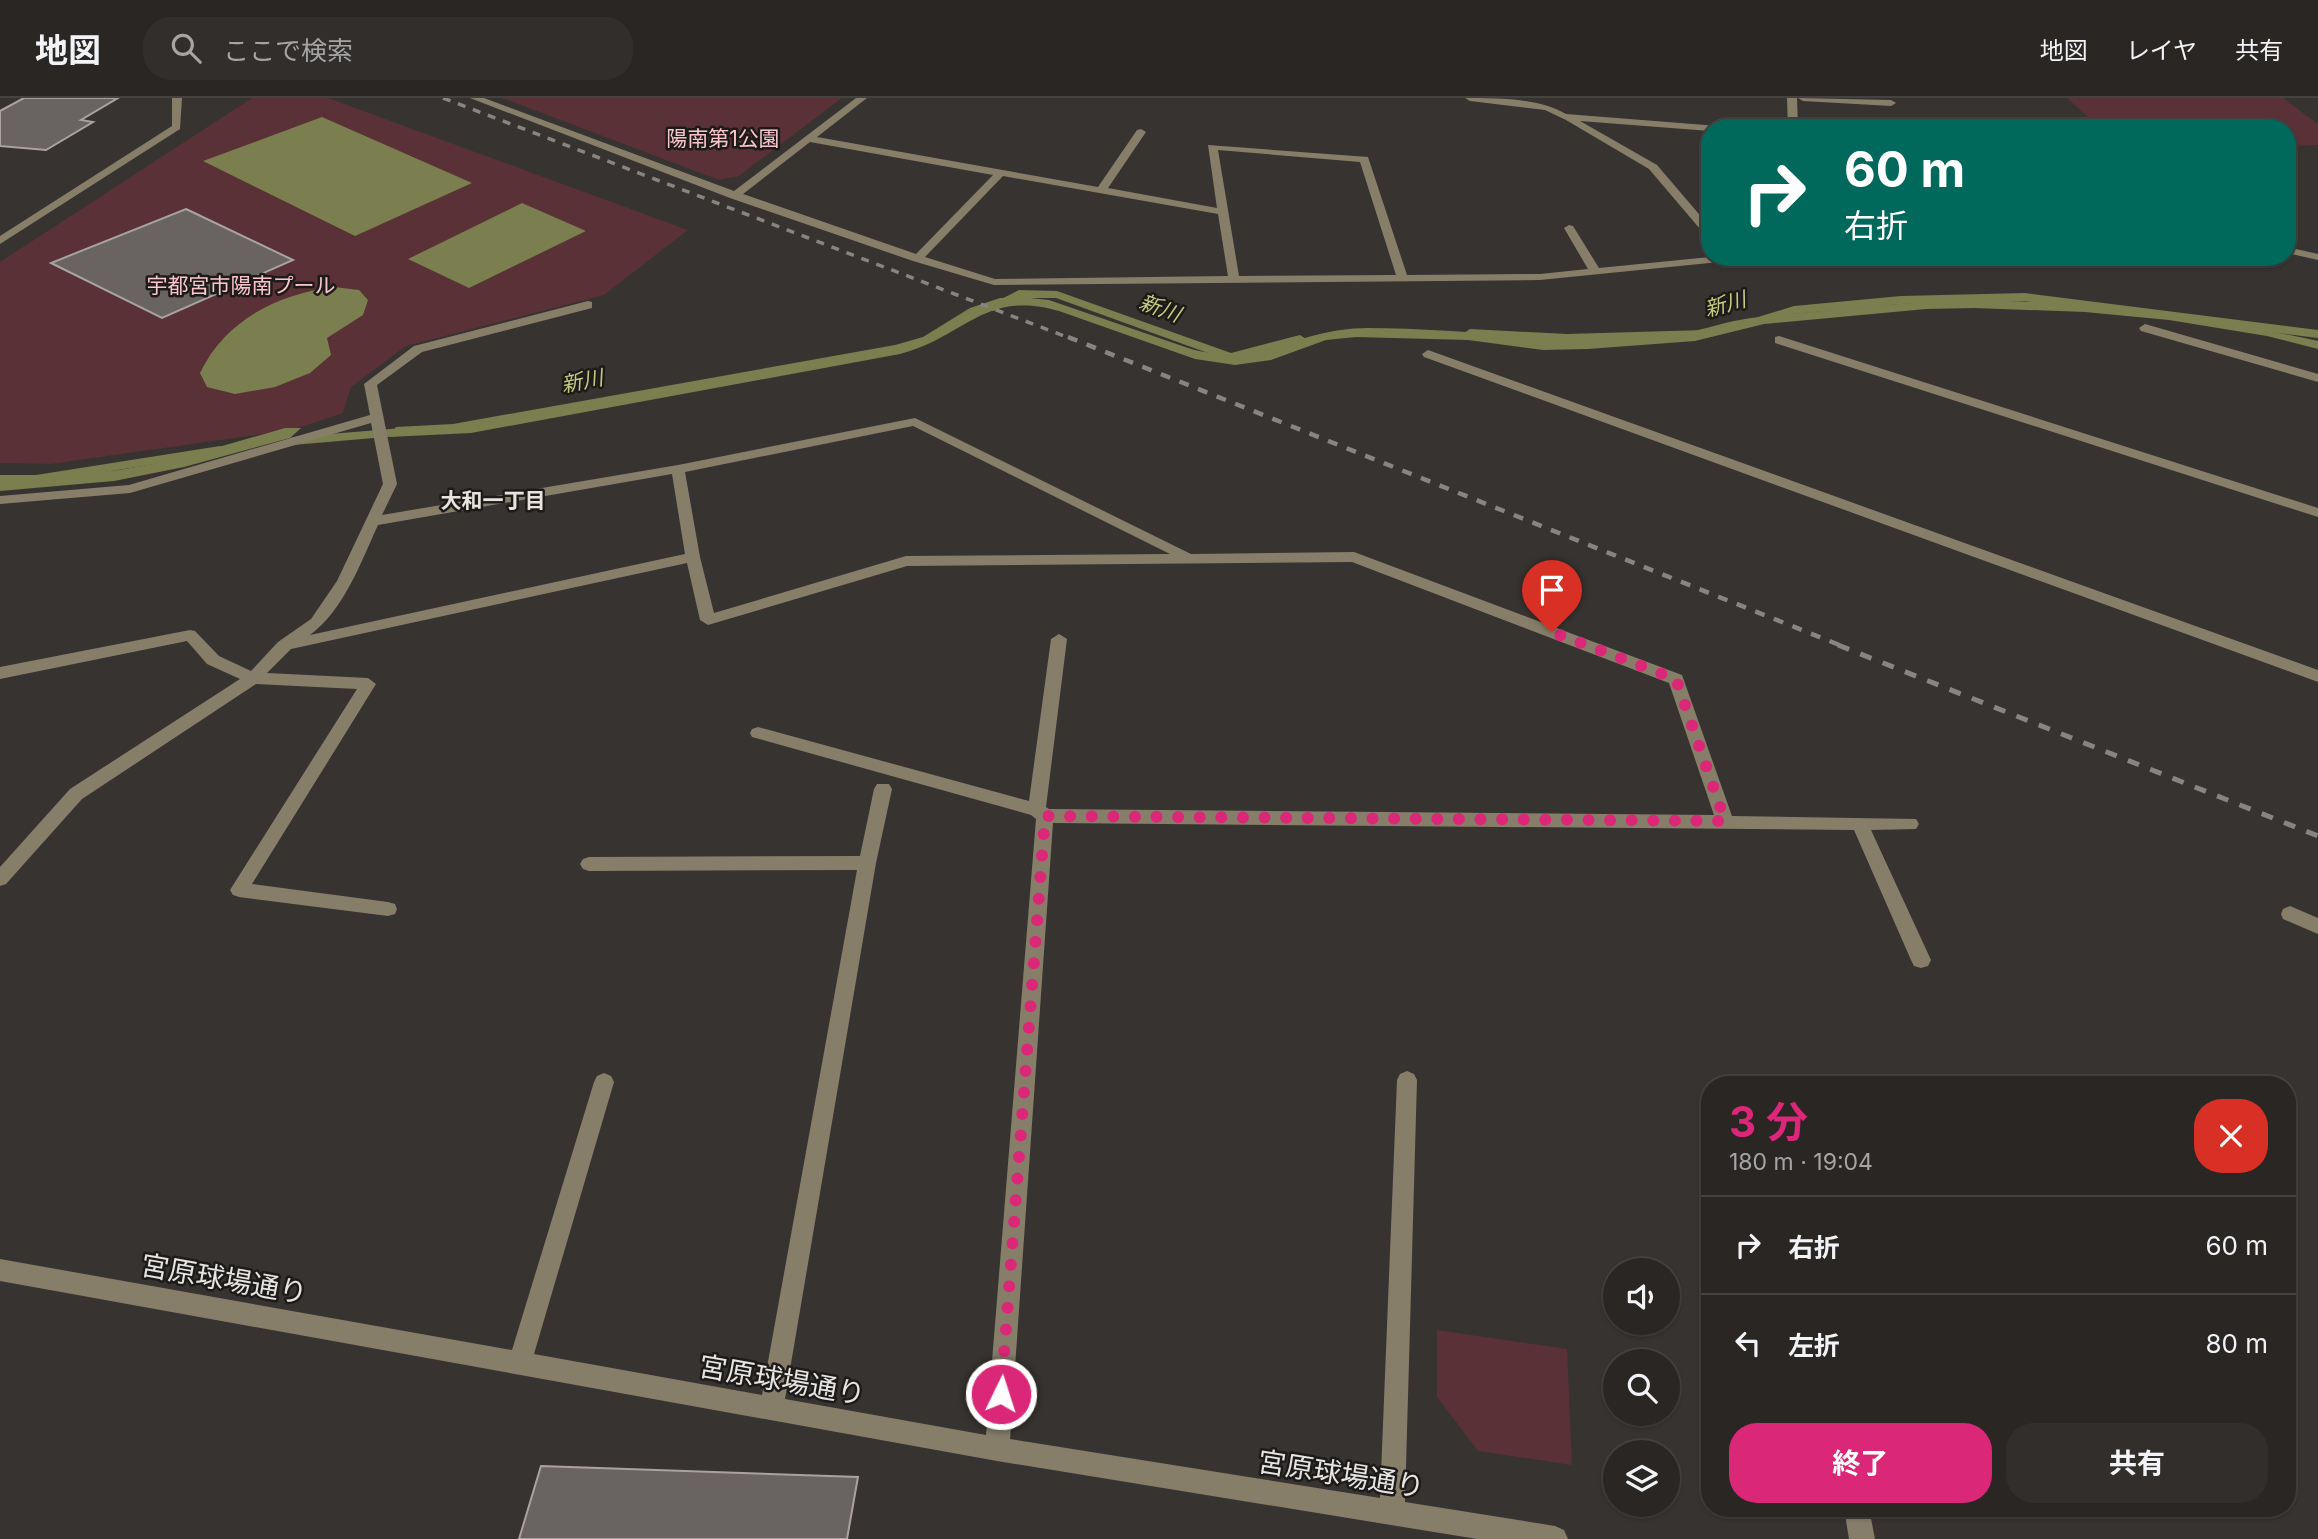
<!DOCTYPE html>
<html lang="ja">
<meta charset="utf-8">
<style>
body{margin:0;font-family:Inter,"Noto Sans JP",sans-serif;background:#312e2c;color:#f1f3f6;height:100vh;display:flex;flex-direction:column;font-size:26px;white-space:nowrap}
*{box-sizing:border-box;margin:0}
p{font-size:23px;color:#a5a5a6}
.icon{flex:none;width:38px;height:38px;fill:none;stroke:currentColor;stroke-width:2;stroke-linecap:round;stroke-linejoin:round}
.map{position:relative;flex:1;overflow:hidden}
.details{position:absolute;left:1701px;top:978px;width:595px;height:441px;display:flex;flex-direction:column;background:#292624;border-radius:28px;box-shadow:0 2px 5px #0004,0 0 0 2px #454341}
.details>*{flex:none}
.banner{position:absolute;left:1701px;top:21px;width:595px;height:147px;border-radius:28px;box-shadow:0 2px 5px #0004,0 0 0 2px #454341;background:#00695c;color:#fff;overflow:hidden}
.controls{position:absolute;left:1603px;top:1160px;display:grid;gap:14px}
.controls a{display:grid;place-items:center;width:77px;height:77px;border-radius:50%;background:#292624;box-shadow:0 2px 5px #0004,0 0 0 2px #454341;font-size:35px}
.pin{position:absolute;display:grid;place-items:center;width:60px;height:60px;color:#fff;margin:-72px -30px;border-radius:50% 50% 50% 0;rotate:-45deg;box-shadow:0 0 7px #0007}
.pin .icon{rotate:45deg}
.me{position:absolute;width:77px;margin:-38px;rotate:4deg;stroke-linejoin:round;filter:drop-shadow(0 0 5px #0008)}
.turn{display:flex;align-items:center;gap:24px;height:147px;padding:0 28px;font-size:32px}
.turn .icon{width:91px;height:91px;stroke-width:2.5}
.turn b{display:block;font-size:49px;line-height:60px}
.round{display:grid;place-items:center;flex:none;width:74px;height:74px;border-radius:28px;background:#312e2c}
.headline{display:flex;align-items:center;justify-content:space-between;height:119px;padding:0 28px}
h1{font-size:42px;font-weight:700;line-height:52px;color:#db2777}
.primary-button{display:flex;gap:14px;margin-top:auto;padding:14px 28px}
.primary-button a{flex:1;height:80px;border-radius:28px;background:#db2777;color:#fff;font-size:28px;font-weight:700;line-height:80px;text-align:center}
.primary-button a+a{background:#312e2c;color:#f1f3f6}
ul{padding:0;list-style:none}
li{display:flex;align-items:center;gap:21px;height:98px;padding:0 28px;border-top:2px solid #454341}
li div{flex:1}
li b{display:block;font-size:26px}
li em{font-style:normal}
header{display:flex;align-items:center;gap:42px;box-sizing:border-box;height:98px;padding:0 35px;background:#292624;border-bottom:2px solid #454341}
header strong{font-size:33px}
nav{display:flex;gap:38px;margin-inline-start:auto;font-size:24px}
.search{width:490px;height:63px;background:#312e2c;display:flex;align-items:center;gap:18px;box-sizing:border-box;padding:0 24px;border-radius:28px;color:#a5a5a6;font-size:26px}
.map>svg:first-child{display:block}
.green{fill:#593136}
.water{fill:#7b7e4e}
.lines{fill:none;stroke-linecap:round;stroke-linejoin:round}
.stream{fill:#7b7e4e;fill-rule:evenodd}
.building{fill:#696361;stroke:#a9a2a0;stroke-width:2}
.minor{fill:#877e6a;fill-rule:evenodd}
.rail-far2{stroke:#888482;stroke-width:3.5;stroke-dasharray:8 8;stroke-linecap:butt}
.rail-far1{stroke:#888482;stroke-width:4.5;stroke-dasharray:10 10;stroke-linecap:butt}
.rail{stroke:#888482;stroke-width:5;stroke-dasharray:12 12;stroke-linecap:butt}
.route{stroke:#db2777;stroke-width:12;stroke-dasharray:0 21.6}
.labels{text-anchor:middle;dominant-baseline:central;stroke-width:5;stroke-linejoin:round;paint-order:stroke}
.far-park-label{font-size:21px;fill:#f9c5ca;stroke:#1d1b19}
.far-water-label{font-size:21px;font-style:italic;fill:#c6cc7f;stroke:#1d1b19}
.far-neighbourhood-label{font-size:21px;font-weight:bold;fill:#e8e3df;stroke:#1d1b19}
.near-street-label{font-size:28px;fill:#e7e5e3;stroke:#1d1b19}
</style>
<header>
<strong>地図</strong>
<div class="search"><svg class="icon" aria-label="search" viewBox="0 0 24 24"><circle cx="10" cy="10" r="6"/><path d="M15 15l6 6"/></svg>ここで検索</div>
<nav><a>地図</a><a>レイヤ</a><a>共有</a></nav>
</header>
<div class="map">
<svg width="2318" height="1441" viewBox="0 0 2318 1441">
<rect width="100%" height="100%" fill="#373330"/>
<path class="green" d="M252,0H328L688,132L604,197L406,248L351,289L343,315L292,332L51,366L0,365V164Z
M502,0H842L739,78L719,82Z
M2067,0H2283L2318,26V47L2287,48V30H2100Z
M1437,1232L1567,1251L1572,1367L1478,1353L1437,1299Z"/>
<path class="water" d="M322,19L472,85L355,138L203,63Z
M522,105L586,133L469,190L408,161Z
M334,189L359,192L368,202L363,217L327,240L331,257L310,275L275,289L235,296L207,289L200,275C225,222 278,196 334,189Z
M1021,199L1049,202L1188,250C1255,271 1299,230 1367,230C1462,230 1557,245 1653,240C1690,238 1723,222 1760,219C1824,213 1889,205 1954,203C2076,200 2199,217 2318,243V251L2267,238L2169,222L2085,214L1975,210L1926,211L1764,226L1695,243L1588,251L1543,252L1468,242L1356,239L1326,242L1271,262L1235,267L1195,261L1059,213C984,191 964,240 900,256L471,335L389,339L396,329L453,326L895,247L923,239L970,210L1000,200Z
M285,330H301L290,340L184,369L114,383L0,393V383L119,372L170,363Z"/>
<g class="lines">
<path class="stream" d="M1057,193L1231,255L1300,237L1306,241L1230,263L1056,200H1021L994,213L984,210L1019,192Z
M2025,195L2318,232V240L2025,203L1901,206L1794,216L1748,228L1742,224L1794,208L1901,198Z
M1470,231L1567,236L1705,232L1711,236L1705,240L1567,244L1466,238L1464,235Z
M415,329L422,333L420,336L293,347L286,343L293,339Z
M220,348L227,352L225,355L36,385H0V377H36Z"/>
</g>
<path class="building" d="M24,0H118L81,22L93,24L46,52L0,48V13Z
M186,111L293,162L162,220L51,165Z
M541,1368L858,1379L847,1441H519Z"/>
<g class="lines">
<path class="minor" d="M172,0H182L180,31L0,146V138L172,28Z
M470,0H484L734,93L856,0H867L817,39L1098,89L1137,32L1141,31L1146,34L1108,90L1217,110L1208,47L1368,59L1407,177L1540,176L1588,171L1564,130L1569,127L1573,128L1599,170L1710,159H1744L1739,162L1540,182L994,187L913,163L730,100ZM810,44L993,77L916,156L743,96ZM1218,52L1360,64L1396,177L1239,178ZM1003,78L1218,116L1228,178L995,181L925,159Z
M1465,0C1498,0 1538,0 1566,16L1718,28L1720,30H1710V33L1580,23L1657,67L1710,129V139L1706,138L1649,71L1566,22L1545,12L1470,3Z
M1787,0H1797L1798,30H1788Z
M1798,0L1891,2L1896,5L1891,8L1803,3Z
M2287,149L2318,156V162L2287,155Z
M588,203L592,204V210L422,254L377,287L397,386L382,417L678,367L915,320L1191,456L1354,454L1682,577L1732,718L1916,721L1919,726L1916,731L1871,732L1931,862L1928,868L1921,870L1914,868L1911,862L1854,732L1053,725L1010,1341L1380,1400L1397,982L1400,976L1407,973L1414,976L1417,982L1405,1404L1555,1428L1564,1432L1568,1441H1477L997,1363L0,1183V1161L512,1252L594,984L597,978L604,975L611,978L614,984L534,1256L762,1297L857,772L589,773L583,771L580,766L583,761L589,759L860,758L874,691L877,686H889L892,691L876,765L785,1301L986,1337L1036,721L1031,717L752,639L750,635L752,631L758,629L1029,703L1051,541L1059,536L1067,541L1046,709L1049,711L1714,717L1669,585L1352,464L907,468L708,527L700,522L687,465L291,551L267,575L368,580L376,586L252,786L388,804L395,806L397,811L395,816L388,818L239,799L233,797L230,792L357,591L256,586L82,701L6,786L0,788V769L70,691L240,581L207,566L187,543L0,581V569L190,532L195,533L219,558L251,573L278,544L311,521L337,483L383,386L371,325L130,395L0,406V398L129,387L370,317L364,286L414,248ZM913,328L1170,456L906,458L714,515L700,459L685,374ZM672,376L685,456L310,537C344,512 361,464 378,427Z
M2145,226L2318,276V284L2141,233L2139,230Z
M1779,238L2318,410V419L1775,245V239Z
M1428,252L2318,572V584L1424,259L1422,256Z
M2290,808L2318,820V836L2283,821L2281,816L2283,811Z
M1844,1410H1869L1875,1441H1849Z"/>
<path class="rail-far2" d="M443,0L1072,241"/>
<path class="rail-far1" d="M1068,239L1842,548"/>
<path class="rail" d="M1838,547L2318,738"/>
</g>
<g class="lines">
<path class="route" d="M1001,1296L1045,718L1725,723L1676,581L1552,534"/>
</g>
<g class="labels">
<g class="far-park-label">
<text x="723" y="40">陽南第1公園</text>
<text x="241" y="187">宇都宮市陽南プール</text>
</g>
<g class="far-water-label">
<text transform="translate(1725 206) rotate(-15)">新川</text>
<text transform="translate(1160 210) rotate(20)">新川</text>
<text transform="translate(582 283) rotate(-11)">新川</text>
</g>
<g class="far-neighbourhood-label">
<text x="493" y="402">大和一丁目</text>
</g>
<g class="near-street-label">
<text transform="translate(224 1181) rotate(10)">宮原球場通り</text>
<text transform="translate(782 1282) rotate(10)">宮原球場通り</text>
<text transform="translate(1341 1376) rotate(9)">宮原球場通り</text>
</g>
</g>
</svg>
<div class="controls">
<a><svg class="icon" aria-label="sound" viewBox="0 0 24 24"><path d="M4 9h4l5-4v14l-5-4H4zM17 9q2 3 0 6"/></svg></a>
<a><svg class="icon" aria-label="search" viewBox="0 0 24 24"><circle cx="10" cy="10" r="6"/><path d="M15 15l6 6"/></svg></a>
<a><svg class="icon" aria-label="layers" viewBox="0 0 24 24"><path d="M12 4l9 5-9 5-9-5zM3 14l9 5 9-5"/></svg></a>
</div>
<div class="pin" style="left:1552px;top:534px;background:#d93025"><svg class="icon" aria-label="arrive" viewBox="0 0 24 24"><path d="M6 21V4h12l-3 4 3 4H6"/></svg></div>
<svg class="me" style="left:1001px;top:1296px" viewBox="-20 -20 40 40"><circle r="17" fill="#db2777" stroke="#fff" stroke-width="3"/><path d="M0-11L8 9 0 5-8 9z" fill="#fff"/></svg>
<div class="banner">
<div class="turn"><svg class="icon" aria-label="right" viewBox="0 0 24 24"><path d="M7 20v-9h11M14 6l5 5-5 5"/></svg><div><b>60 m</b>右折</div></div>
</div>
<section class="details">
<div class="headline"><div><h1>3 分</h1><p>180 m · 19:04</p></div><a class="round" style="background:#d93025;color:#fff"><svg class="icon" aria-label="close" viewBox="0 0 24 24"><path d="M6 6l12 12M18 6L6 18"/></svg></a></div>
<ul>
<li><svg class="icon" aria-label="right" viewBox="0 0 24 24"><path d="M7 20v-9h11M14 6l5 5-5 5"/></svg><div><b>右折</b></div><em>60 m</em></li>
<li><svg class="icon" aria-label="left" viewBox="0 0 24 24"><path d="M17 20v-9H6M10 6l-5 5 5 5"/></svg><div><b>左折</b></div><em>80 m</em></li>
</ul>
<div class="primary-button"><a>終了</a><a>共有</a></div>
</section>
</div>
